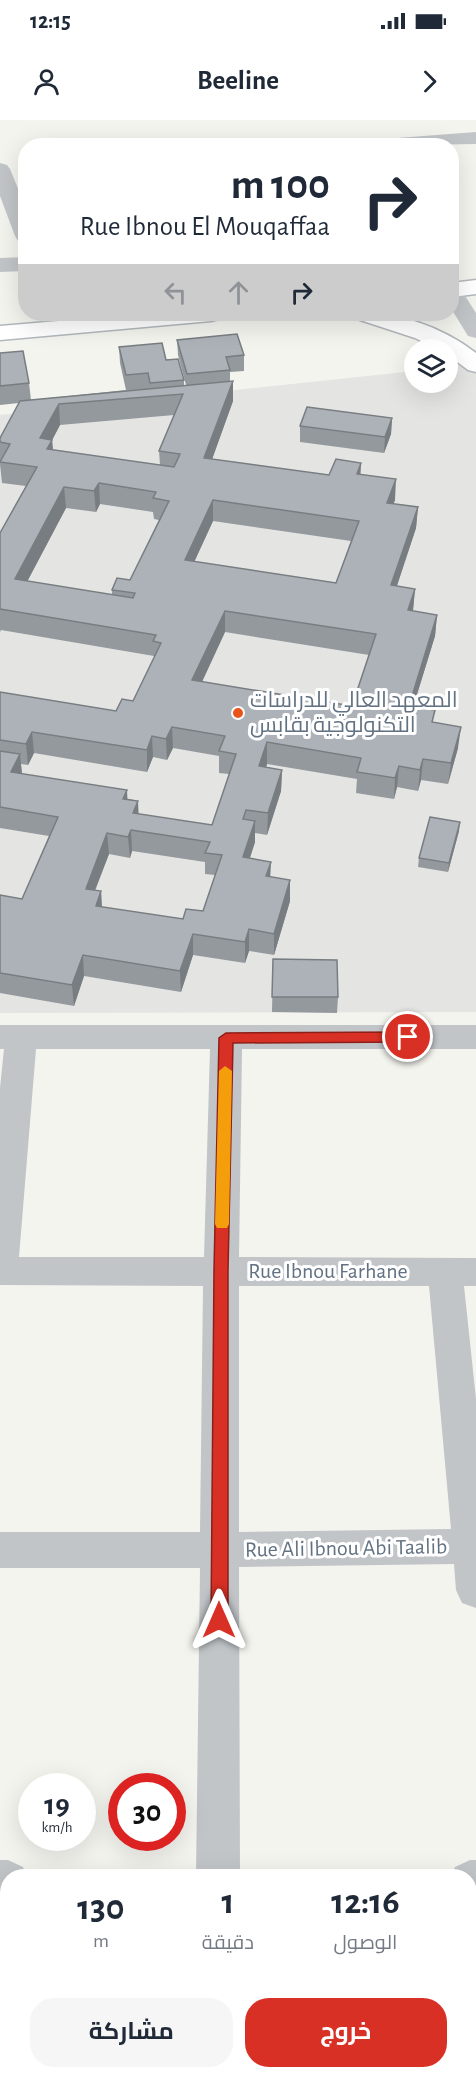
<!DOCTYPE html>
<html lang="ar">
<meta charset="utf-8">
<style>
body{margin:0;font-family:"Alegreya Sans",Cairo,sans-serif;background:#f6f6f7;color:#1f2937;direction:rtl;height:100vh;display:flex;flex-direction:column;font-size:22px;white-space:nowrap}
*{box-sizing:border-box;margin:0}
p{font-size:20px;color:#747a83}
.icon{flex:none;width:33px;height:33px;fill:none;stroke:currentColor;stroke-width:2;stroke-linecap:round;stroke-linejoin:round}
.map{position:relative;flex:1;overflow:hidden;direction:ltr}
.side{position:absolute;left:0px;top:1749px;width:477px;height:210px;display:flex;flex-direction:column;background:#fff;border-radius:24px 24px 0 0;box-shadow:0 6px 24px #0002;direction:rtl}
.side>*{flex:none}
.banner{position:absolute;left:18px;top:18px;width:441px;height:183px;border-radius:24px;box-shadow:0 6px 24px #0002;direction:rtl;background:#fff;color:#1f2937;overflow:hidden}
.buttons{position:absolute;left:404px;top:219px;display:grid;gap:12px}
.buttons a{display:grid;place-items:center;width:54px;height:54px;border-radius:50%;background:#fff;box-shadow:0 6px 24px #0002;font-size:30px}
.speed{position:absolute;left:18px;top:1653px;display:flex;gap:12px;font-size:30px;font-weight:700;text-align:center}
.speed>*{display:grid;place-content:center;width:78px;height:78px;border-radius:50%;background:#fff;box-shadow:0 6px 24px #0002;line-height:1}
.speed small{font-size:15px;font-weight:400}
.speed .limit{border:9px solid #d22;background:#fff;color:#111}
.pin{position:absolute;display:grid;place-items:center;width:51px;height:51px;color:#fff;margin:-26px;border:3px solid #fff;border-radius:50%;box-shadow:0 2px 6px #0007}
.me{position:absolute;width:66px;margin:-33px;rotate:0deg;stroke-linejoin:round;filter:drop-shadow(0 0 4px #0008)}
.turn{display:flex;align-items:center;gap:21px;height:126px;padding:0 30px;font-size:27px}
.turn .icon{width:78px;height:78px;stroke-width:2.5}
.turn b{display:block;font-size:42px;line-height:51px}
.lanes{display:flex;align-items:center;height:57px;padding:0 30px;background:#0003;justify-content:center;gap:30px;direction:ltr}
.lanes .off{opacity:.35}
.eta{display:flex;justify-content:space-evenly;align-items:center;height:102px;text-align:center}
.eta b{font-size:36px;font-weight:700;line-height:42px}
.cta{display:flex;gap:12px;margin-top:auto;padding:12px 30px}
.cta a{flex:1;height:69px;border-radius:24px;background:#d93025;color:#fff;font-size:24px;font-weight:700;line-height:69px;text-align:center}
.cta a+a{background:#f6f6f7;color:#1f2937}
.status{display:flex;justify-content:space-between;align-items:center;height:42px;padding:0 30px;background:#fff;direction:ltr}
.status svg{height:16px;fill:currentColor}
header{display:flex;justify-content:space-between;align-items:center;height:78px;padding:0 30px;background:#fff;font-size:27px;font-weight:700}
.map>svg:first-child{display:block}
.built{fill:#e4e5e3}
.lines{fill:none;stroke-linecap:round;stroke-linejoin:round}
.secondary-casing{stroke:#b3b8bd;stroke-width:3}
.minor{fill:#c1c5c8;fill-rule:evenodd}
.secondary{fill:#fff;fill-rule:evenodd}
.wall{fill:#94999e;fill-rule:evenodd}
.shaded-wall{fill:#787d81}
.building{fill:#acb2b8;stroke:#787d81;stroke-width:1.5;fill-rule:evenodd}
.route{fill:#d93025;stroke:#8d1f18;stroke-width:1.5}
.slow{fill:#f59e0b}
.poi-dot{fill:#ea531a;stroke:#fff;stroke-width:2}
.labels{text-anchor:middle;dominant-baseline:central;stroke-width:6;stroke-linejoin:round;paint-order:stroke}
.poi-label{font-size:22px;fill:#627282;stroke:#fff;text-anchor:start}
.street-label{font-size:22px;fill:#627282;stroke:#fff}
</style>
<div class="status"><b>12:15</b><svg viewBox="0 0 49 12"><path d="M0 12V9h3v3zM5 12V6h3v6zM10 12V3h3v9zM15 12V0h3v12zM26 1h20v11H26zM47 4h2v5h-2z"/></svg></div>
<header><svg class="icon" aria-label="forward" viewBox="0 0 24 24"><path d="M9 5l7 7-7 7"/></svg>Beeline<svg class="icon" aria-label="person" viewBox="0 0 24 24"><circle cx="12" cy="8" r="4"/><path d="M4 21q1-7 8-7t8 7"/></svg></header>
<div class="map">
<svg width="476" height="1959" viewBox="0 0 476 1959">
<rect width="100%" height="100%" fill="#f4f4ef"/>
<path class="built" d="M461,245L476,251V892L0,893V295L414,251V262H447V247Z"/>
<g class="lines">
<g class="secondary-casing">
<path id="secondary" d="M476,160V174L452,177V163Z
M142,194H222L219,199L211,201L0,220V206Z
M354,194C394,189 444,208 476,233V252L468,250L447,234V230H439L415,218L357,199Z"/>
</g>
<path class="minor" d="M476,12V24L361,26L364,22L371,20Z
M0,43L7,45L10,49L26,88V122L18,121L15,116L0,76Z
M26,137V151L0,152V138Z
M452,166L460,168L476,193V218L468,216L452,190Z
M39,194H61L65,208L62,213L54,215L46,213Z
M0,905H476V929H242L239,1137L476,1138V1166H464L476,1279V1488L462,1483L456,1470L454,1444L239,1447L240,1756H196L200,1448H0V1412H200L203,1166L0,1165V968L4,929H0ZM36,929H210L204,1137H19ZM239,1166H429L451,1409L239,1412Z
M0,1740H8L23,1747L27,1756H8V1784H0Z
M470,1740H476V1784H470V1756H451L455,1747Z"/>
<use href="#secondary" class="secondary"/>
</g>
<path class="wall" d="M177,220L244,235V251L230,252V261L233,281L212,339L329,355L361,343L360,354L395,380L393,384L418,387L416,408L397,466L415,469L413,491L437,495L435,516L413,587L434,603L458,628L448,664L421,660L418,671L397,667L394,679L356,673L357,659L267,644L266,647L282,650L281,671L267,715L255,713V722L250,738L270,757L290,781L274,835L249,831L245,843L193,835L181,872L84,856L74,886L0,873V775L22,779L49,716L0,708V572L116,591L133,581L154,539V536L1,510L0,512V413L26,366L2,363L0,344V318L19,283L0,285V233L29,263L31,280L126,270L120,243L119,227L166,240L184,260V265H186L178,235ZM174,295L159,331L160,345L53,330L52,320L60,305ZM100,384L153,392L154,399L159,400L130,460L112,470V475L27,461L66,388L96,392ZM213,401L351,421L336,463L194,442ZM225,512L369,535L352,586L202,562ZM173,628L219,636V653L229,654L212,705L138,694V681L22,654L21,644L28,645L34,633L147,652L153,637L167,640ZM132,731L205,742V754L215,755L203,791L183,799L102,787L101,771H95L109,734L130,738Z
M392,298L391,314L384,333L300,322V306Z
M459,711L448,752L418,747L419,738Z
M273,839L338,877L337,893L272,892Z"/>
<path class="shaded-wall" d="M233,261V281L205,359L204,338Z
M59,284L60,305L49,326L52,320L54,341L40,318Z
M392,298L391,314L384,333L385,317Z
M361,343L360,364L357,354Z
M396,359L395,380L386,404L387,383Z
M99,363L100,384L96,392L94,371Z
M64,367L66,388L17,481L15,459Z
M213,380V401L185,462V440Z
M418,387L416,408L390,486L391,465Z
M415,469L413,490L406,512L408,490Z
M225,491V512L193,581L192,560Z
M437,495L435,516L407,607L409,586Z
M172,607L173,628L167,640L166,619Z
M461,607L458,628L448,664L451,643Z
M32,612L34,633L28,645L26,624Z
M152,616L153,637L147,652V630Z
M267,622V644L259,668V646Z
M20,634L22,655L11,652Z
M423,639L421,660L418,671L420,650Z
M399,646L397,667L394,679L395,658Z
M282,650L281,671L267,715L268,693Z
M127,670L128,691L123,679Z
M138,681L139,702L133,693Z
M255,701V722L243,758V737Z
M460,702L459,711L448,752L449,743Z
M131,710L132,731L130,738L128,717Z
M107,713L109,734L87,790L86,769Z
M271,742L270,763L266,756Z
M290,760V781L274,835V814Z
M101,771L102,793L96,786Z
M249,809V831L245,843V822Z
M193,814V835L181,872L180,851Z
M83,835L84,856L74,886L72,865Z"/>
<path class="building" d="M237,214L244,235L226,237L230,250L187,254L177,220Z
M162,223L166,240L178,239L184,260L150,263L148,253L126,255L119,227Z
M23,231L29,263L0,266V233Z
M233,261L204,338L329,355L336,339L361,343L357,354L396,359L387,383L418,387L391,465L415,469L408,490L437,495L409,586L435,590L432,602L461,607L451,643L423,639L420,650L399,646L395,658L357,652L361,638L267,622L259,646L282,650L268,693L246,690L243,699L255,701L243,737L271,742L266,756L290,760L274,814L249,809L245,822L193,814L180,851L83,835L72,865L0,853V775L22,779L58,697L0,687V631L20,634L11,652L127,670L123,679L138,681L133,693L212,705L236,634L219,631L225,616L172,607L166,619L152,616L147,630L32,612L26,624L0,620V572L116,591L122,579L133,581L161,523L153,521L156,515L0,489V413L37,347L0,342L10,324L0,322V318L20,281ZM183,274L159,331L180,334L174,347L47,329L52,320L40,318L59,284ZM99,363L156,372L153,378L169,381L130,460L117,458L112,470L135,473L133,478L15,459L64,367L94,371ZM213,380L359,401L336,463L185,440ZM225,491L376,514L352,586L192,560ZM131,710L210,722L205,733L222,735L203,791L186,789L183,799L96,786L101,771L86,769L107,713L128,717Z
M307,287L392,298L385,317L300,306Z
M430,697L460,702L449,743L419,738Z
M273,839L337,840L338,877H272Z
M470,1914H476V1959H334L333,1952H470Z
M28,1952H156L155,1959H27Z
M200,1952H277L278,1959H200Z"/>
<path class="route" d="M408,912L415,917L408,922L233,923L228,1150V1500L225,1506L219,1508L214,1506L211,1500L214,1150L219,918L226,913Z"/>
<path class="slow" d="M225,946L232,951L229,1104L227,1108H217L215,1104L219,951Z"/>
<circle class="poi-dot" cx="238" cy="593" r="6"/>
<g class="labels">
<g class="poi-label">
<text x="250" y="580">المعهد العالي للدراسات<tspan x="250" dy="25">التكنولوجية بقابس</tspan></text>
</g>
<g class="street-label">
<text x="328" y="1151">Rue Ibnou Farhane</text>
<text transform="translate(346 1428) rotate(-1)">Rue Ali Ibnou Abi Taalib</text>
</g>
</g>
</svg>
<div class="buttons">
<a><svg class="icon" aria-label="layers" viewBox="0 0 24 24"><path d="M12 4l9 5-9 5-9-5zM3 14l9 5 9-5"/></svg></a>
</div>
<div class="speed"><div>19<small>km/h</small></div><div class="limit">30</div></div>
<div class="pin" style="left:408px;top:917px;background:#d93025"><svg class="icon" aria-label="arrive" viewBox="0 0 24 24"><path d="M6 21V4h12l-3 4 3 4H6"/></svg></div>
<svg class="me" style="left:219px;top:1500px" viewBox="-20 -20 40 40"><path d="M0-17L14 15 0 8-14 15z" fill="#d93025" stroke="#fff" stroke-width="4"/></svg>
<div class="banner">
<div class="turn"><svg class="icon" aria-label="right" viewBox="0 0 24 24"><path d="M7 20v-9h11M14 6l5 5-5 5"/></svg><div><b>100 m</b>Rue Ibnou El Mouqaffaa</div></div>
<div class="lanes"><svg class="icon off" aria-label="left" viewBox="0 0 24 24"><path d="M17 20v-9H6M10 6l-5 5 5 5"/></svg><svg class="icon off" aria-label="ahead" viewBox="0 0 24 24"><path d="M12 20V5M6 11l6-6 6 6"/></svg><svg class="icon" aria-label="right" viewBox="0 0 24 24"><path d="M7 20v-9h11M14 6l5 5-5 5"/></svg></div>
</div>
<section class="side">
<div class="eta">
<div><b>12:16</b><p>الوصول</p></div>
<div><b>1</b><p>دقيقة</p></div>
<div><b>130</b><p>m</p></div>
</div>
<div class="cta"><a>خروج</a><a>مشاركة</a></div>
</section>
</div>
